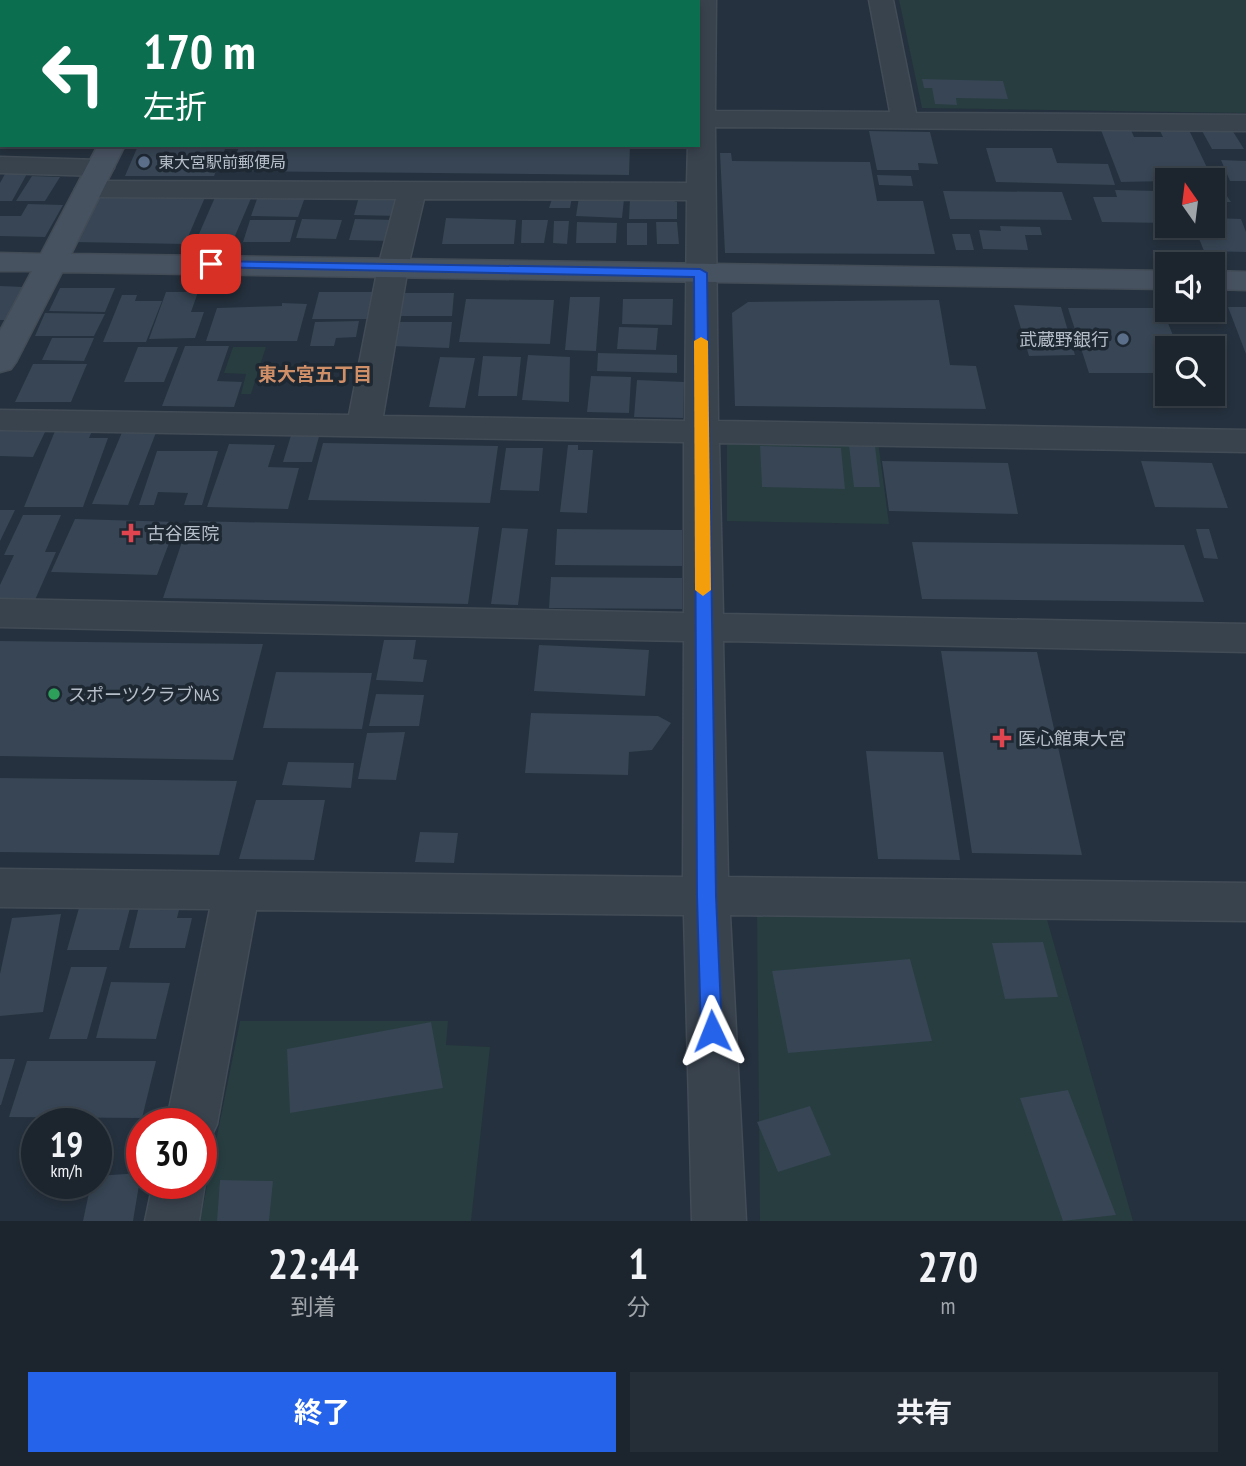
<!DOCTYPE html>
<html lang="ja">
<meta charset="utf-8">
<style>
body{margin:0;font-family:"PT Sans Narrow","Noto Sans JP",sans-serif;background:#252d36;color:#f1f3f6;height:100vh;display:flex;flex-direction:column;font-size:26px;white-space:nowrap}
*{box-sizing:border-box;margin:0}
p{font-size:23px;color:#a0a5aa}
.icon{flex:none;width:38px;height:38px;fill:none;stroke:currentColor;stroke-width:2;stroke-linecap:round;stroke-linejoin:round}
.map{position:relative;height:1221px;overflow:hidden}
.sheet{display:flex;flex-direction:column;background:#1c252e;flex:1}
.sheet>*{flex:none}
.hud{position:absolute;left:0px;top:0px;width:700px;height:147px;box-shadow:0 4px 10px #0003,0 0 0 2px #3a424a;background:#0b6e4f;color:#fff;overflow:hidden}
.needle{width:46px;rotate:346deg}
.controls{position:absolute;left:1155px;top:168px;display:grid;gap:14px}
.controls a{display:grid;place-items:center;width:70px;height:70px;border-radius:0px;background:#1c252e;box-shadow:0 4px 10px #0003,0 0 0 2px #3a424a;font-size:35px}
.speed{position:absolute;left:21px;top:1108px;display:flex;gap:14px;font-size:35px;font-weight:700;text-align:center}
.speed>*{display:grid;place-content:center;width:91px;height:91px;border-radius:50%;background:#1c252e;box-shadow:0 4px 10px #0003,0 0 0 2px #3a424a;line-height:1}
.speed small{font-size:18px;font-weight:400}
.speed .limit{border:10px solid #d22;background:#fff;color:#111}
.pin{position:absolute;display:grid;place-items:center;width:60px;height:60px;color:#fff;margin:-30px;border-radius:14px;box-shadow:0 4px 10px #0006}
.me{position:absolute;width:77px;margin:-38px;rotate:358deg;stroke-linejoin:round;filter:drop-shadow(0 0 5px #0008)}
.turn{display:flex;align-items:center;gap:24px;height:147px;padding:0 28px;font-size:32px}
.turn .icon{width:91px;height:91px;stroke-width:2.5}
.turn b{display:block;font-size:49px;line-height:60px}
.eta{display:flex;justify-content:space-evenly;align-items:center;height:119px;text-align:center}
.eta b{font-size:42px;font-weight:700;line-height:49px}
.action{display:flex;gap:14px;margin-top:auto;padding:14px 28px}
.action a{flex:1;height:80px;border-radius:0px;background:#2563eb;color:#fff;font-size:28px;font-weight:700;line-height:80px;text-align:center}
.action a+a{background:#252d36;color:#f1f3f6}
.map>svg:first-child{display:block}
.green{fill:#273d3f}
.building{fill:#374554}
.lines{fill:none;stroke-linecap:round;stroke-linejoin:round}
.street-casing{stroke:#424c57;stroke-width:3}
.secondary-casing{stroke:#424c57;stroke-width:3}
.street{fill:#39434e;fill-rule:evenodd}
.secondary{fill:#475261;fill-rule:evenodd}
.route{fill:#2563eb;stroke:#184099;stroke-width:2}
.slow{fill:#f59e0b}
.service-dot{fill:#5c6f8a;stroke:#1e2833;stroke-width:2.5}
.health-dot{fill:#e0444e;stroke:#1e2833;stroke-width:2.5}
.leisure-dot{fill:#2e9e5b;stroke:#1e2833;stroke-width:2.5}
.labels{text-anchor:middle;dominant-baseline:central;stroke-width:7;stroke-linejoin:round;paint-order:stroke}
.far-poi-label{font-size:16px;fill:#b5bec9;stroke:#1e2833;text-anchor:start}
.poi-label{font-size:18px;fill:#b5bec9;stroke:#1e2833;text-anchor:start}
.neighbourhood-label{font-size:19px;font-weight:bold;fill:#d18f68;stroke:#1e2833}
</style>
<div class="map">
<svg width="1246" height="1221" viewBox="0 0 1246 1221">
<rect width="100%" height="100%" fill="#25313e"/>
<path class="green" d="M899,0H1246V113L922,108Z
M233,347H266L251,394H241L246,374L224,373Z
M738,441H878L889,524L727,521V445Z
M757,915L1046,916L1133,1221H760Z
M240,1021H448L446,1045L490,1047L471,1221H200Z"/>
<path class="building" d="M922,79L1003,81L1008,99L956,98L957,105L935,104L932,88H924Z
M1159,129L1189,130L1213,180L1121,182L1101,130H1131L1134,137H1163Z
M1232,130L1244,149H1212L1202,131Z
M869,131L930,132L938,164L918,163L919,170H877Z
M240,145H630L629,175L229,171Z
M137,148L225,149L214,176H125Z
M986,148H1052L1057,163L1108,164L1115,185L996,182Z
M720,153H731L732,161L870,162L877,201H923L935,254L725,253Z
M1221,160L1246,161V181H1230Z
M6,172H28L12,201H0V183Z
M877,175L911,176L913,186L879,185Z
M32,176L60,177L45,201H16Z
M1213,189H1222L1231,202H1213Z
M1115,190L1158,191L1167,213V223L1102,222L1093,197H1117Z
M943,191L1062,192L1072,220L950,219Z
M100,193L206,195L185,244L74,242Z
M360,193L403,194L397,216L354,215Z
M216,195L252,196L232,243H195Z
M258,196L305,197L298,217L251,216Z
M553,196L572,197L570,208H549Z
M579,197L624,199L622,218L576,216Z
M630,198H665L677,202V219H629Z
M28,204L63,205L45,237L0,236V216H21Z
M446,218L516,220L514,244H442Z
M1213,218L1241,219L1246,232V252L1204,251L1194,226H1213Z
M302,219L342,220L336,239L296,238Z
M355,219L395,220L390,241L349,240Z
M250,220H296L290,242H243Z
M522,220H548L544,243H521Z
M554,221H569L567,244L553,243Z
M577,222L617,223L616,243H576Z
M656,222H677L679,244H657Z
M627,223H647V245H627Z
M1000,226L1040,227L1042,235H1025L1028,250L983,249L979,230L1001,231Z
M952,234H970L974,250H956Z
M0,286L24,287L7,320H0Z
M60,288H115L105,312L49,311Z
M166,292H198L191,312H204L195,338L149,339Z
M319,292H377L371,319H312Z
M405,293H454L452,316H399Z
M122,295H137L135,301H162L146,342H103Z
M570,297H600L596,351L565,350Z
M466,299L554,300L550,344L459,342Z
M623,299H673L672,325L622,324Z
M939,300L950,365L976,366L986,409L735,406L732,313L748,302Z
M282,303L307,304L297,341H206L217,308L282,306Z
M1014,305L1061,307L1075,355L1029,356Z
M1228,307H1246V354Z
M1068,308H1162L1178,348H1167V373H1089Z
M45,313L105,314L94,336H35Z
M359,321L356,337L336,338L334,346H310L315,322Z
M398,322H452L449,348L391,346Z
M619,327L658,328L656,350L617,349Z
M52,338H94L84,361L42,360Z
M185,346H229L217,381L242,382L234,407L162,406Z
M138,347H178L164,382H124Z
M598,353L677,355V373L597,371Z
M528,355L570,357L569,402L522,400Z
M483,356L521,357L517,396H478Z
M440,357L475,358L465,408L429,407Z
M33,364H87L71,402H15Z
M591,376L631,377L629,413L587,412Z
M637,380L684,382L683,418L634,417Z
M0,429L46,430L33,457L0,456Z
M123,430H157L128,505L92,504Z
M55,431H92L89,438H108L83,507H24Z
M292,432L320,433L312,462H283Z
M323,443L498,446L490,503L308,500Z
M229,444L275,445L268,467L299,468L288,509L207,507Z
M568,445H578V450H593L587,513L560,512Z
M760,446L841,448L845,489L762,487Z
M849,446H875L880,487H854Z
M506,448H543L539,491L500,490Z
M157,451H218L202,505H184L188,493L158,492L154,505H139Z
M882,461L1008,463L1018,514L889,511Z
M1141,461L1212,463L1228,508L1155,507Z
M0,510H15L0,541Z
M23,515H61L45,552H56L35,600L0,599V585L14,555H4Z
M75,519L177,522L157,575L51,572Z
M189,521L479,527L468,604L163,598Z
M502,528L528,529L518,605L491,604Z
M557,529L682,530V566L555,565Z
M1196,529H1209L1218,559L1204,558Z
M912,542L1184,545L1204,602L922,599Z
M551,577L682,578V609L549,608Z
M384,640H416L413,659L427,660L423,682L376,680Z
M0,641L263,644L233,760L0,756Z
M539,645L649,650L645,696L534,691Z
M941,651L1037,652L1082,855L972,853Z
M276,672L372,673L362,729L263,728Z
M376,694L424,695L419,726H369Z
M531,713L658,716L671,723L652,750L629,752L628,775L525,773Z
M405,732L396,780L358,779L367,733Z
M866,751L943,752L960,860L878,859Z
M288,762L354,763L351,788L282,785Z
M0,778L237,781L219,855L0,852Z
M256,800H325L314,860L239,859Z
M420,832L458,833L454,863L415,862Z
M140,902H181L177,918H192L185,948H129Z
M79,908H130L119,950H67Z
M61,914L43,1012L0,1016V974L12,918Z
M1043,942L1058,997L1005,999L992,943Z
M910,959L932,1041L788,1053L772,971Z
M71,967H107L87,1039H49Z
M111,982L170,983L156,1039L96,1038Z
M431,1022L443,1088L290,1113L287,1049Z
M0,1059H15L1,1105H0Z
M27,1061H156L142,1118L9,1117Z
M1068,1090L1116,1215L1063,1221L1020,1098Z
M810,1106L831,1155L778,1172L757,1122Z
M141,1173L133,1221H83L91,1183H96V1176Z
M220,1180L273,1181L269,1221H217Z"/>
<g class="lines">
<g class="street-casing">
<path id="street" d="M424,0H448V2H424Z
M692,0H716L715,111L890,112L869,0H893L916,113L1246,115V131L715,127L718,421L1246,430V452L719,443L723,614L1246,624V652L723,641L728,877L1246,883V921L730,915L746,1221H692L684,915L256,910L217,1124L209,1141L201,1144V1124H166L210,909L0,907V869L683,877L684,641L0,627V599L684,613V442L0,430V410L349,415L378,267L396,199L89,197L79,195L75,189L79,183L89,181L687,183L688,145H698V2ZM424,199L687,200L685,421L383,416L408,267Z
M0,70H2V86H0Z
M0,157L100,160L110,162L114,168L110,174L100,176L0,173Z
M201,1174L205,1183L199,1221H145L153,1183H201Z"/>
</g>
<g class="secondary-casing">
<path id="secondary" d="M175,0H199L174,2Z
M98,145H125L71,254L1167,271V289L62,272L16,362L11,369L0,372V331L32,271H0V253L41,254Z
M1213,271L1246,272V290L1213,289Z"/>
</g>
<use href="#street" class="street"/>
<use href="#secondary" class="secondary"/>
</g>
<path class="route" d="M211,261L700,269L707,273L716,896L722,1031L719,1038L712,1040L704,1038L701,1031L697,896L694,277L206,267L204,264Z"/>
<path class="slow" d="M701,337L708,341L711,590L703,596L695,590L694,341Z"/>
<g class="service-dot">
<circle cx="144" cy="162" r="7"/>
<circle cx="1123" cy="339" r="7"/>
</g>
<g class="health-dot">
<path d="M127.5 522.5h7v7h7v7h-7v7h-7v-7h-7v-7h7z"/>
<path d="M998.5 727.5h7v7h7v7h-7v7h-7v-7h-7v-7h7z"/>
</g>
<circle class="leisure-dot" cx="54" cy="694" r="7"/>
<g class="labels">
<g class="far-poi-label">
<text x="158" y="162">東大宮駅前郵便局</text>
</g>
<g class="poi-label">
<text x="1109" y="339" text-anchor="end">武蔵野銀行</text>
<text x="147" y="533">古谷医院</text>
<text x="68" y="694">スポーツクラブNAS</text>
<text x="1018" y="738">医心館東大宮</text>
</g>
<g class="neighbourhood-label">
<text x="315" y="374">東大宮五丁目</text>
</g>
</g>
</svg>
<div class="controls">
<a><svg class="needle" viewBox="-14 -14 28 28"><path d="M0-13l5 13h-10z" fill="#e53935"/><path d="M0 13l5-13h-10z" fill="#a0a5aa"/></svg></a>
<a><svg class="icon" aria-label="sound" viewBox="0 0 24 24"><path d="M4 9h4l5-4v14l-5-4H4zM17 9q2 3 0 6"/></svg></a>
<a><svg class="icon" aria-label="search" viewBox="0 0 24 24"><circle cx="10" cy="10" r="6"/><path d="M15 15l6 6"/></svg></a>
</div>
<div class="speed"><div>19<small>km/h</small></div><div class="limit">30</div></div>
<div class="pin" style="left:211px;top:264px;background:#d93025"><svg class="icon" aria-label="arrive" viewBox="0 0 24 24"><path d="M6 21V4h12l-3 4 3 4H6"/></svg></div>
<svg class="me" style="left:712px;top:1031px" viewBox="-20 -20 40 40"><path d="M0-17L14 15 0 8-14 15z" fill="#2563eb" stroke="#fff" stroke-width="4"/></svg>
<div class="hud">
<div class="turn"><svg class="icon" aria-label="left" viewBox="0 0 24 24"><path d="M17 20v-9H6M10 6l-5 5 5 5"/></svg><div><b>170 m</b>左折</div></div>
</div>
</div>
<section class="sheet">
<div class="eta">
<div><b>22:44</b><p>到着</p></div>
<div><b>1</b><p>分</p></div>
<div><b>270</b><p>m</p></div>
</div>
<div class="action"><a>終了</a><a>共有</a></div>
</section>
